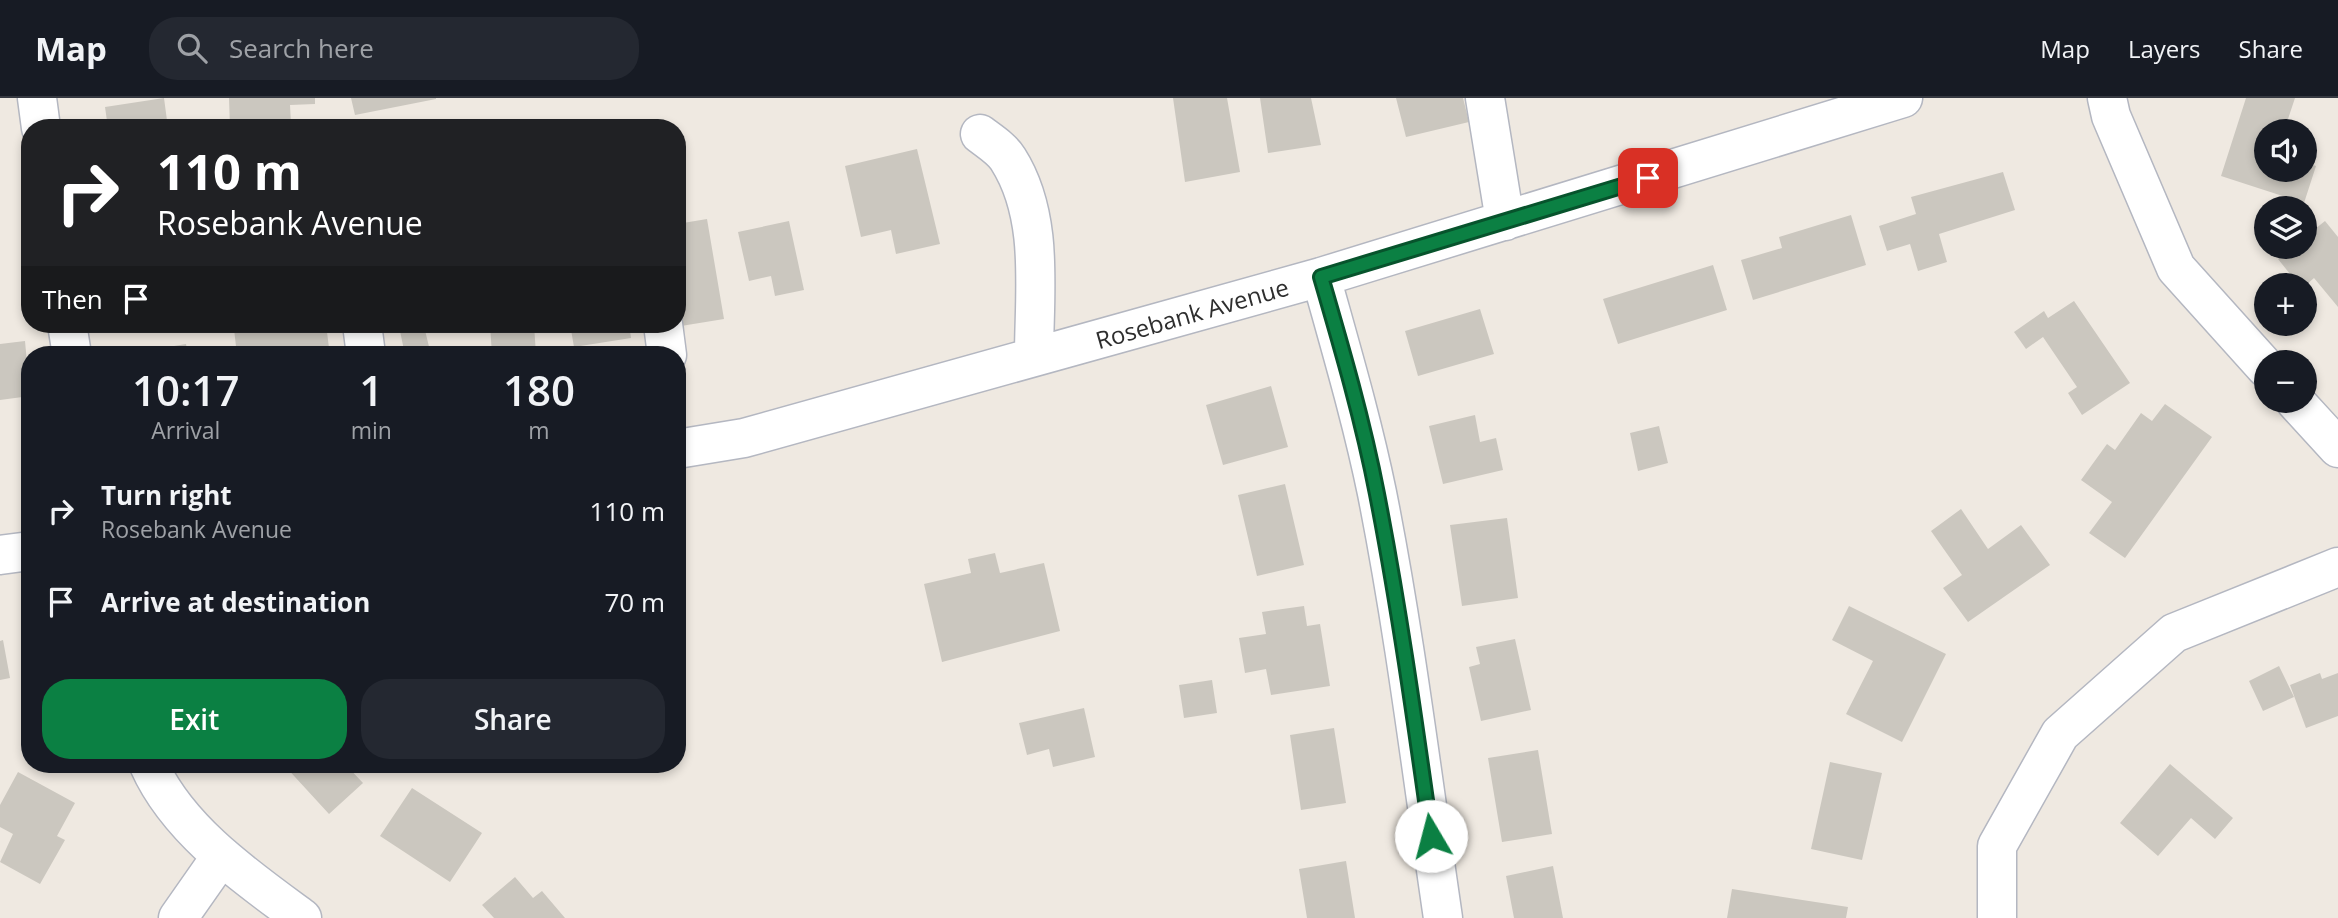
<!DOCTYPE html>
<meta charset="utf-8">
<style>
body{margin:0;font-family:"Open Sans",sans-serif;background:#242831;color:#f1f3f6;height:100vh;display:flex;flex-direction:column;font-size:26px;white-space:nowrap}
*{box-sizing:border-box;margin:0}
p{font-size:23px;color:#9ea1a6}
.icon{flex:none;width:38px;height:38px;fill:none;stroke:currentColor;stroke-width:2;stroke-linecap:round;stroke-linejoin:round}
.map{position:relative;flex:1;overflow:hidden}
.drawer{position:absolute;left:21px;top:248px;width:665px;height:427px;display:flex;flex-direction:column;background:#171b24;border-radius:28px;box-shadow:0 4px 10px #0003}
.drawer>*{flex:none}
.guide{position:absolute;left:21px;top:21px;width:665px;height:214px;border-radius:28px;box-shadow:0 4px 10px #0003;background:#202124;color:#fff;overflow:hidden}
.buttons{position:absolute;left:2254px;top:21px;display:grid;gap:14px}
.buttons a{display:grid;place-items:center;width:63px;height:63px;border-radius:50%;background:#171b24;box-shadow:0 4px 10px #0003;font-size:35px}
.pin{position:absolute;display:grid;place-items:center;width:60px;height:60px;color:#fff;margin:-30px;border-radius:14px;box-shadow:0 4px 10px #0006}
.me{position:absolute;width:77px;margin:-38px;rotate:352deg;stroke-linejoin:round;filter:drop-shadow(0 0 5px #0008)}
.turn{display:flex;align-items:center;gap:24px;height:147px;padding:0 21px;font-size:32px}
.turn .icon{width:91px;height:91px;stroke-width:2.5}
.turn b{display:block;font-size:49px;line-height:60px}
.then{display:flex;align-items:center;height:66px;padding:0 21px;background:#0003;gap:14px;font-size:26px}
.eta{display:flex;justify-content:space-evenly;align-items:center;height:119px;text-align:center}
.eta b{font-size:42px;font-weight:600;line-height:49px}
.cta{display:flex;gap:14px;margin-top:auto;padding:14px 21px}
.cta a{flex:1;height:80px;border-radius:28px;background:#0b8043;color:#fff;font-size:28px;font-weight:600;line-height:80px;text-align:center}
.cta a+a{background:#242831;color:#f1f3f6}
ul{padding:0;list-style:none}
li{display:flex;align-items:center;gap:21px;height:91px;padding:0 21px}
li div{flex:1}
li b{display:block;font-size:26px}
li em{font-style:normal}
header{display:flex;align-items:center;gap:42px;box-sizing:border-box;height:98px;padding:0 35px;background:#171b24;border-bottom:2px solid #363941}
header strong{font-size:33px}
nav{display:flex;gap:38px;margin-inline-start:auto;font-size:24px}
.search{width:490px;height:63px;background:#242831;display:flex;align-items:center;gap:18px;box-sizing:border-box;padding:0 24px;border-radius:28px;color:#9ea1a6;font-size:26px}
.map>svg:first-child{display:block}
.building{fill:#cbc7bf}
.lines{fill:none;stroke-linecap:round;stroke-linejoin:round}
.minor-casing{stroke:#b4b7c1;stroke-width:41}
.minor{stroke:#fff;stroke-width:38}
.route-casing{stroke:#07532c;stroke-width:18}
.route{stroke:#0b8043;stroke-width:12}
.labels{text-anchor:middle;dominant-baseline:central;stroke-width:5;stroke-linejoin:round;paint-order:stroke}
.street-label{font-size:24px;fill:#2e2e2e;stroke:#fff}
</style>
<header>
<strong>Map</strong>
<div class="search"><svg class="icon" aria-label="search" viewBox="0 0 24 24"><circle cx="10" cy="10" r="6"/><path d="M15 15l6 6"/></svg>Search here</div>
<nav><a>Map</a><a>Layers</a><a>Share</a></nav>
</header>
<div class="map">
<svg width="2338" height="820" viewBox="0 0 2338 820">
<rect width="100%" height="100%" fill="#efe9e1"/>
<path class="building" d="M164,0L168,30H108L105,9Z
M229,0H315V6L290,7L291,26L230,30Z
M351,0H436V1L355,17Z
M1173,0H1227L1240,74L1185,84Z
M1260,0H1311L1321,47L1268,55Z
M1396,0H1463L1469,24L1406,39Z
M2246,0H2295L2284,33H2266V72H2305V64L2316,68L2304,105L2221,78Z
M917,51L940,146L896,156L891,132L861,139L845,68Z
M2003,74L2015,112L1939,136L1947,164L1918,173L1910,146L1887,153L1879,128L1916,116L1911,99Z
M1851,117L1866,167L1753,202L1741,162L1782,150L1779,139Z
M707,121L724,221L681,228L677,207V126Z
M789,123L804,192L775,198L771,178L749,183L738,134Z
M2325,123L2338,139V209L2314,180L2306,187H2299L2278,161L2293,149H2305V139Z
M1713,167L1727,212L1618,246L1603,201Z
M2074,203L2130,285L2082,317L2068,295L2077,289L2043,239L2026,251L2014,234L2044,213L2048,220Z
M1480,211L1494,256L1418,278L1405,233Z
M277,226H326L329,250L353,247L354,257H237L234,231Z
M490,226H534L536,257H492Z
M570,226H629L631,240L574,249Z
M424,228L431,257L450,251L452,257H405L400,233Z
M25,243L30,298L0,302V246Z
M186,246L188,257H126V256Z
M1271,288L1288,349L1223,367L1206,307Z
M2165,306L2212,339L2125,460L2089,435L2112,404L2081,382L2107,346L2115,352L2141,315L2152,323Z
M1475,317L1480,344L1496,340L1503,372L1443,386L1429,328Z
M1659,328L1668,365L1638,373L1630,335Z
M1285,386L1304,467L1257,478L1238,397Z
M1961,411L1988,451L2021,427L2050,467L1968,524L1943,490L1962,477L1931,433Z
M1507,420L1518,500L1462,508L1450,427Z
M995,455L1000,475L1044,465L1060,533L942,564L924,486L971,475L968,461Z
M1304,508L1307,528L1320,526L1330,588L1271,597L1266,571L1245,575L1239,540L1266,536L1262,514Z
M1849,508L1946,556L1902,644L1846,616L1873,563L1832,542Z
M1515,541L1531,612L1481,623L1469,569L1480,566L1476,549Z
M3,542L10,580L0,582V543Z
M2279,568L2294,599L2263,613L2249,583Z
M2320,575L2322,581L2338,575V618L2306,630L2290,587Z
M1212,582L1217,615L1184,620L1179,587Z
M1084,610L1095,659L1053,669L1049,651L1027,657L1019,625Z
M1334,630L1346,705L1301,712L1290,637Z
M1538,652L1552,736L1502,744L1488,660Z
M1830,664L1882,675L1862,762L1811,751Z
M2170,666L2233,720L2215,741L2191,720L2158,758L2120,725Z
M284,667H346L363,685L329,716Z
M18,674L75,705L57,738L65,742L40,786L0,764L13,736L0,729V707Z
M412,690L482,735L450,784L380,738Z
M1346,763L1355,820H1307L1299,771Z
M1553,768L1563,820H1514L1506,778Z
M515,779L533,800L542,793L565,820H494L482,807Z
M1732,791L1848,809L1846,820H1727Z"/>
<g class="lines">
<g class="minor-casing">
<path id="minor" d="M37,0L41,30
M1485,0L1505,123
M2107,0L2111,18L2176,170L2266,270
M980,36C989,43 1002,51 1008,61C1045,119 1034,194 1034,259
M1321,179C1341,251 1362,322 1377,395C1405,536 1422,678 1443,820
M67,226L72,257
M362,226L366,257
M663,226L667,257
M2295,303L2338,350
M677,351L744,340L1321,179L1903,0
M0,457L30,453
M149,667C178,732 246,779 302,820
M178,820L220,760
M1997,820V748L2060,636L2174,535L2338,469"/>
</g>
<use href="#minor" class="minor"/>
</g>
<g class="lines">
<g class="route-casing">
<path id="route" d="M1431,738C1415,624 1399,509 1377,396C1363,323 1342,251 1321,179L1648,80"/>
</g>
<use href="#route" class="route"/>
</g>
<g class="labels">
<g class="street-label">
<text transform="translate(1192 215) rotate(-16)">Rosebank Avenue</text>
</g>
</g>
</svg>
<div class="buttons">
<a><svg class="icon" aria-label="sound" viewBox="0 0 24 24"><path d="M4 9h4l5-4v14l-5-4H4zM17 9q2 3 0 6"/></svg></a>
<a><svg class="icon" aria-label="layers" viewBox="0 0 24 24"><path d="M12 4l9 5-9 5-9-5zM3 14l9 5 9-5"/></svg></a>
<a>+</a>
<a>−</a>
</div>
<div class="pin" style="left:1648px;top:80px;background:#d93025"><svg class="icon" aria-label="arrive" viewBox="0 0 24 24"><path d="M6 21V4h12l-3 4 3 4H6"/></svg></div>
<svg class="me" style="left:1431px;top:738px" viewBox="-20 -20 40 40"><circle r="19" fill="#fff"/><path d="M0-13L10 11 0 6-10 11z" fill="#0b8043"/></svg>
<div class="guide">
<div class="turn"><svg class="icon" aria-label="right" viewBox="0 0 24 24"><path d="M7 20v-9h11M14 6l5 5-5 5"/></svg><div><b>110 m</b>Rosebank Avenue</div></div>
<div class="then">Then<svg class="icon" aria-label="arrive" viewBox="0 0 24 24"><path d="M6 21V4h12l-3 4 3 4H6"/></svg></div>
</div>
<section class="drawer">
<div class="eta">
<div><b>10:17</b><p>Arrival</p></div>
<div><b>1</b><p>min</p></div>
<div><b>180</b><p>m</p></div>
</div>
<ul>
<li><svg class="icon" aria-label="right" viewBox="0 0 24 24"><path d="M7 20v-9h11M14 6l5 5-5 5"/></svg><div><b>Turn right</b><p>Rosebank Avenue</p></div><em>110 m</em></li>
<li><svg class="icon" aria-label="arrive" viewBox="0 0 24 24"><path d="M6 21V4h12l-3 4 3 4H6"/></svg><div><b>Arrive at destination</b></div><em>70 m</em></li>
</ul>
<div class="cta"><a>Exit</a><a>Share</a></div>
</section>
</div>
